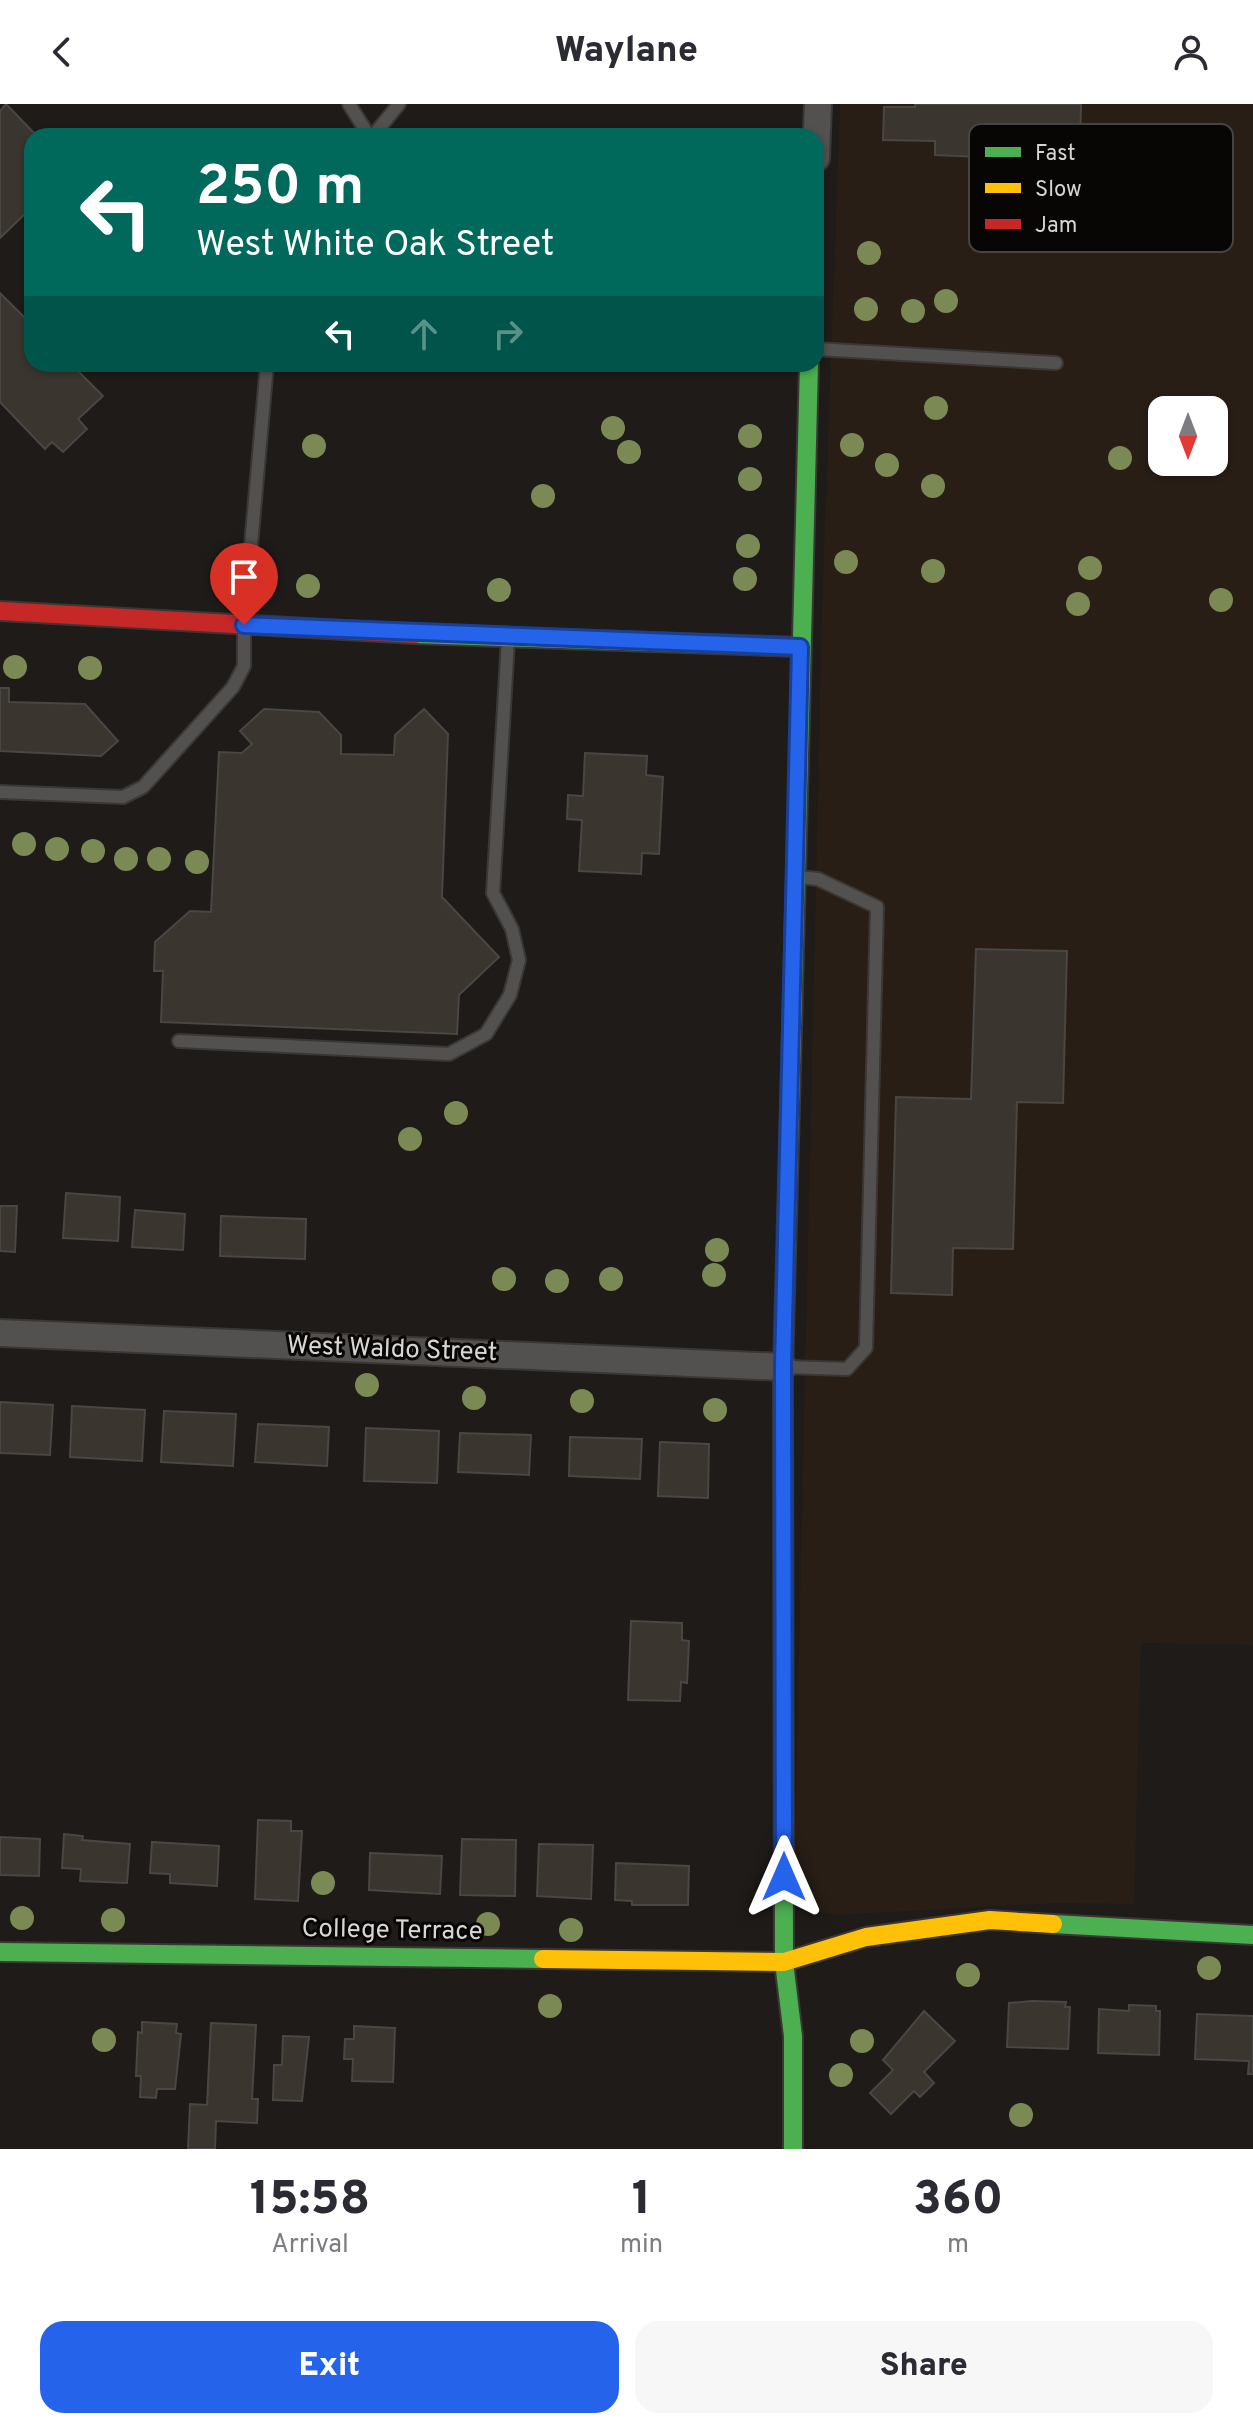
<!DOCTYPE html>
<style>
body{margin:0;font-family:Overpass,sans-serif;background:#f7f7f7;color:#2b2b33;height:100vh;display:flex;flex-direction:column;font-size:30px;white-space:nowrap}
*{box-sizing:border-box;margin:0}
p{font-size:26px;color:#7c7c81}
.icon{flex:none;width:44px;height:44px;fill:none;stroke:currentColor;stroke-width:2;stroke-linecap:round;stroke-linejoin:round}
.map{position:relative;height:2045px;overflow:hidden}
.details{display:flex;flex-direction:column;background:#fff;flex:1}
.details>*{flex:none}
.top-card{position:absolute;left:24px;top:24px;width:800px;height:244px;border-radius:24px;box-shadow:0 2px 6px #0004;background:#00695c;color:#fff;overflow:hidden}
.needle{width:52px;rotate:180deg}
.controls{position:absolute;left:1148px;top:292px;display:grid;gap:16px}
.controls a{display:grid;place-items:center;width:80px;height:80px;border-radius:16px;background:#fff;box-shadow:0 2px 6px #0004;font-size:40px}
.pin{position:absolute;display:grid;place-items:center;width:68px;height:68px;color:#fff;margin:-82px -34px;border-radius:50% 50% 50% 0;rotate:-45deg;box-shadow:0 0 8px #0007}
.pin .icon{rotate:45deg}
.me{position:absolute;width:88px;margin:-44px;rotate:0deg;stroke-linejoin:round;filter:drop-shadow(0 0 6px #0008)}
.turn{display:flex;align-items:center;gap:28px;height:168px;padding:0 40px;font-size:36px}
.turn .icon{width:104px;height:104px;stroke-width:2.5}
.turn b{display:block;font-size:56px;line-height:68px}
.lanes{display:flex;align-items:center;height:76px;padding:0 40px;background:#0003;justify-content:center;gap:40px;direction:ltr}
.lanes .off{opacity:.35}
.eta{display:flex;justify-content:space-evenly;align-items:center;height:136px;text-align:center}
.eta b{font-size:48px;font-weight:800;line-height:56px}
.button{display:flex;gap:16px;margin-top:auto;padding:16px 40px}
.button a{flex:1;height:92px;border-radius:24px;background:#2563eb;color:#fff;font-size:32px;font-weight:800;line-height:92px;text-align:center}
.button a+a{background:#f7f7f7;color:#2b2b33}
header{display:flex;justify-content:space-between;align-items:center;height:104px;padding:0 40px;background:#fff;font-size:36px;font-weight:800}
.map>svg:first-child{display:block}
.built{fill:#281e16;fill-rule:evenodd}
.building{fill:#3a352e;stroke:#494644;stroke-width:2}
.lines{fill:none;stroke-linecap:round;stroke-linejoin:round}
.lane-casing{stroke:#3a3735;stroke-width:16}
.street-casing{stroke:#3a3735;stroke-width:30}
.fast-casing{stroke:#3a3735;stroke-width:22}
.slow-casing{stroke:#3a3735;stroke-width:22}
.jam-casing{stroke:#3a3735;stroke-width:22}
.lane{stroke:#53514f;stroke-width:12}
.street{stroke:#53514f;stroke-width:26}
.fast{stroke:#4caf50;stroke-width:18}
.slow{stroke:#ffc107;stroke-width:18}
.jam{stroke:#c62828;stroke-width:18}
.tree{fill:#7b8955}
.route-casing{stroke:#184099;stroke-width:20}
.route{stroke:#2563eb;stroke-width:14}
.labels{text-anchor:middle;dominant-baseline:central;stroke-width:6;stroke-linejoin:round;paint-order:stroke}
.street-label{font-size:26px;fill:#d8d5d2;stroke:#080605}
.key{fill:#080605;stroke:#464442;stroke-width:2}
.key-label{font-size:22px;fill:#d8d5d2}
</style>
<header><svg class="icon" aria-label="back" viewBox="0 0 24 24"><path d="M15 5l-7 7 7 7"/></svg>Waylane<svg class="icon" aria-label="person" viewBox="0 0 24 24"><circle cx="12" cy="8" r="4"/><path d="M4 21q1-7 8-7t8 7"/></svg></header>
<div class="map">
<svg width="1253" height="2045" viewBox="0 0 1253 2045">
<rect width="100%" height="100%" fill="#1e1b18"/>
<path class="built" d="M840,0H1253V1541L1141,1539L1134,1800L1057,1799L836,1811L819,1808L805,1798L797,1787L794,1770L822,505ZM1162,306H1214V358H1162Z"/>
<path class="building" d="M6,0L37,32H32V103L0,134V7Z
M915,0H1081L1080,39L980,36V53L935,51V37L883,36L884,3H915Z
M0,189L32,221V260H71L103,292L78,315L87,325L63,348L52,338L45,345L0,298Z
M0,584H9V598L85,600L118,637L101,652L0,647Z
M264,605L319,608L341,631V650L394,651L395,631L424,605L448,630L442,793L499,853L459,891L457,930L161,918L163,867H154L155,838L190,807L211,808L219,648L242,649L252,640L240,627Z
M585,649L647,652L646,671L663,673L659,750L642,749L641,770L579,767L582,716L567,715L568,691L583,692Z
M976,845L1067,847L1063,999L1017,998L1013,1145L953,1144L952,1191L891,1189L896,993L971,995Z
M66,1089L120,1093L118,1137L63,1134Z
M0,1102H17L15,1148L0,1147Z
M135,1106L185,1110L183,1146L132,1143Z
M221,1112L306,1115L305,1155L220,1152Z
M0,1298L53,1301L50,1351L0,1349Z
M72,1302L145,1306L142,1357L70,1353Z
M164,1307L236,1310L233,1362L161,1358Z
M258,1320L329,1323L327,1362L255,1358Z
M366,1324L439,1327L437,1379L364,1377Z
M460,1329L531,1331L529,1371L458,1368Z
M570,1333L642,1335L640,1375L569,1372Z
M660,1338L709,1340L708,1394L658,1392Z
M631,1517L682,1519V1536L689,1537L687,1579L681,1578L680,1597L628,1596Z
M258,1716L291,1717V1727H302L298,1797L255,1795Z
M64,1730L83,1732L82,1736L130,1740L127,1779L80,1777L81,1765L62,1764Z
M0,1733L40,1735L39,1772L0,1771Z
M462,1735L516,1736L515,1792L460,1791Z
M152,1738L219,1742L217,1782L170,1779V1770L150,1769Z
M539,1740L593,1741L591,1795L537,1792Z
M370,1749L442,1752L440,1790L369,1786Z
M616,1759L689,1762L688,1801H632V1797L615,1796Z
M1032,1897L1066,1898L1065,1903H1070L1068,1945L1007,1943L1009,1899Z
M1129,1901L1156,1902V1907H1160L1159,1951L1098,1949L1099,1905L1129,1907Z
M924,1907L955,1937L924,1968L934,1979L920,1993L914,1987L891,2010L870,1989L893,1966L883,1956Z
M1197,1910L1253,1912V1970H1248L1249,1957L1195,1955Z
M142,1918L177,1920L176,1929L181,1930L175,1985H157L156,1994L140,1993L141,1972H136L138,1928L142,1929Z
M211,1919L256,1921L252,1995H258L257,2019L216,2017L215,2045H188L190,2000L207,2001Z
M354,1922L395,1924L393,1978L352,1977L353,1955H344L345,1935H354Z
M283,1932L309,1933L302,1997L273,1996L274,1961H282Z"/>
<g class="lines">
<g class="lane-casing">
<path id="lane" d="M349,0L369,32
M373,32L399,0
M816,245L1056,259
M0,688L123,693L143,683L233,583L244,562V521L267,260
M179,937L449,950L486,930L510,891L519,856L512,825L493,789L508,536
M787,1263L847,1265L866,1244L877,803L818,775L799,773"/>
</g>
<g class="street-casing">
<path id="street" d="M816,54L818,0
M0,1229L783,1263"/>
</g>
<g class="fast-casing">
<path id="fast" d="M415,530L800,543
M793,885L809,260
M783,1267L784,1858L793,1932V2045
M1053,1820L1253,1831
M0,1848L543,1855"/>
</g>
<g class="slow-casing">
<path id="slow" d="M783,1267L793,885
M543,1855L784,1858L866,1833L990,1816L1053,1820"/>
</g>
<g class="jam-casing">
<path id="jam" d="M0,507L415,530"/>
</g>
<use href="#lane" class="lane"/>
<use href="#street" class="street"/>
<use href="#fast" class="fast"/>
<use href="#slow" class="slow"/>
<use href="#jam" class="jam"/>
</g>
<g class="tree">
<circle cx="1163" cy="137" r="12"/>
<circle cx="869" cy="149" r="12"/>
<circle cx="946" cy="197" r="12"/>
<circle cx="866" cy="205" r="12"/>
<circle cx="913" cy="207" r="12"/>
<circle cx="936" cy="304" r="12"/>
<circle cx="613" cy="324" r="12"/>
<circle cx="750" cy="332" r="12"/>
<circle cx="852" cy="341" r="12"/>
<circle cx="314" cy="342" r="12"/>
<circle cx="629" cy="348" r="12"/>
<circle cx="1120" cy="354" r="12"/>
<circle cx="887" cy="361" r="12"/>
<circle cx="750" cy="375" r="12"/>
<circle cx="933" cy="382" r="12"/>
<circle cx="543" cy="392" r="12"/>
<circle cx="748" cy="442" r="12"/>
<circle cx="846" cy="458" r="12"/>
<circle cx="1090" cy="464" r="12"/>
<circle cx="933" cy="467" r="12"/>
<circle cx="745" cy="475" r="12"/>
<circle cx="308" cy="482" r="12"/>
<circle cx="499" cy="486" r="12"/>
<circle cx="1221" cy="496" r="12"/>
<circle cx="1078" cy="500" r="12"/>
<circle cx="15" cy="563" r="12"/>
<circle cx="90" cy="564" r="12"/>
<circle cx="24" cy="740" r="12"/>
<circle cx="57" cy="745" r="12"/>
<circle cx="93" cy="747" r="12"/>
<circle cx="126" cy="755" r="12"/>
<circle cx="159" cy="755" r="12"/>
<circle cx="197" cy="758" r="12"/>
<circle cx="456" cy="1009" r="12"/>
<circle cx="410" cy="1035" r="12"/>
<circle cx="717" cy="1146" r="12"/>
<circle cx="714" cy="1171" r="12"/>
<circle cx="504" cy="1175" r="12"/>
<circle cx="611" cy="1175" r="12"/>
<circle cx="557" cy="1177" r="12"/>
<circle cx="367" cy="1281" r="12"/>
<circle cx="474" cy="1294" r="12"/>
<circle cx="582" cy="1297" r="12"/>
<circle cx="715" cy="1306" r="12"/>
<circle cx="323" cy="1779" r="12"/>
<circle cx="22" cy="1814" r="12"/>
<circle cx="113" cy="1816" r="12"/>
<circle cx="488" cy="1820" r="12"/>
<circle cx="571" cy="1826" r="12"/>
<circle cx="1209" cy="1864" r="12"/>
<circle cx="968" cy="1871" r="12"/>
<circle cx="550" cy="1902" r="12"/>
<circle cx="104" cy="1936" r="12"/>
<circle cx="862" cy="1937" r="12"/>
<circle cx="841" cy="1971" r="12"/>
<circle cx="1021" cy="2011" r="12"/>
</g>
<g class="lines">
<g class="route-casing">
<path id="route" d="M244,521L800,543L783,1263L784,1773"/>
</g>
<use href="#route" class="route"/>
</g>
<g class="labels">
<g class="street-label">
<text transform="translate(392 1246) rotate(2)">West Waldo Street</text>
<text transform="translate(392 1827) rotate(1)">College Terrace</text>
</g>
</g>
<rect x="969" y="20" width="264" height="128" rx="12" class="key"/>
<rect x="985" y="43" width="36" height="10" fill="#4caf50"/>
<rect x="985" y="79" width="36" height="10" fill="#ffc107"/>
<rect x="985" y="115" width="36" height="10" fill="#c62828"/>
<g class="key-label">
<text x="1035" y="56">Fast</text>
<text x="1035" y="92">Slow</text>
<text x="1035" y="128">Jam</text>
</g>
</svg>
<div class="controls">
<a><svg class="needle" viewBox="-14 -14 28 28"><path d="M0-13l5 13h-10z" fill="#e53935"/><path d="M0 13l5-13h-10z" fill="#7c7c81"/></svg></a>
</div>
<div class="pin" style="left:244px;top:521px;background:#d93025"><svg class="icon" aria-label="arrive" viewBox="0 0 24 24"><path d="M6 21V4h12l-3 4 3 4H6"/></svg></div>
<svg class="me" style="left:784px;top:1773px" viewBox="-20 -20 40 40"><path d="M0-17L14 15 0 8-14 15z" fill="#2563eb" stroke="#fff" stroke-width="4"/></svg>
<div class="top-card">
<div class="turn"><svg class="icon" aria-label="left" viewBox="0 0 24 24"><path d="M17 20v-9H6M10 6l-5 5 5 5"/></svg><div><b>250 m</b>West White Oak Street</div></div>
<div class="lanes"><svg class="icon" aria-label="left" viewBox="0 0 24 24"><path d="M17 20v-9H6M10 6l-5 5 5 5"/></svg><svg class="icon off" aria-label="ahead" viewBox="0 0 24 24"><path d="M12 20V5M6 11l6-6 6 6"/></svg><svg class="icon off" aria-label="right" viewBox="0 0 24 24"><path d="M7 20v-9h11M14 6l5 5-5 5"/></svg></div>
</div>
</div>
<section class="details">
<div class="eta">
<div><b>15:58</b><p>Arrival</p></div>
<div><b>1</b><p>min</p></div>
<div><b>360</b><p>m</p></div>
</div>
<div class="button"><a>Exit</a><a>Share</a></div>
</section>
